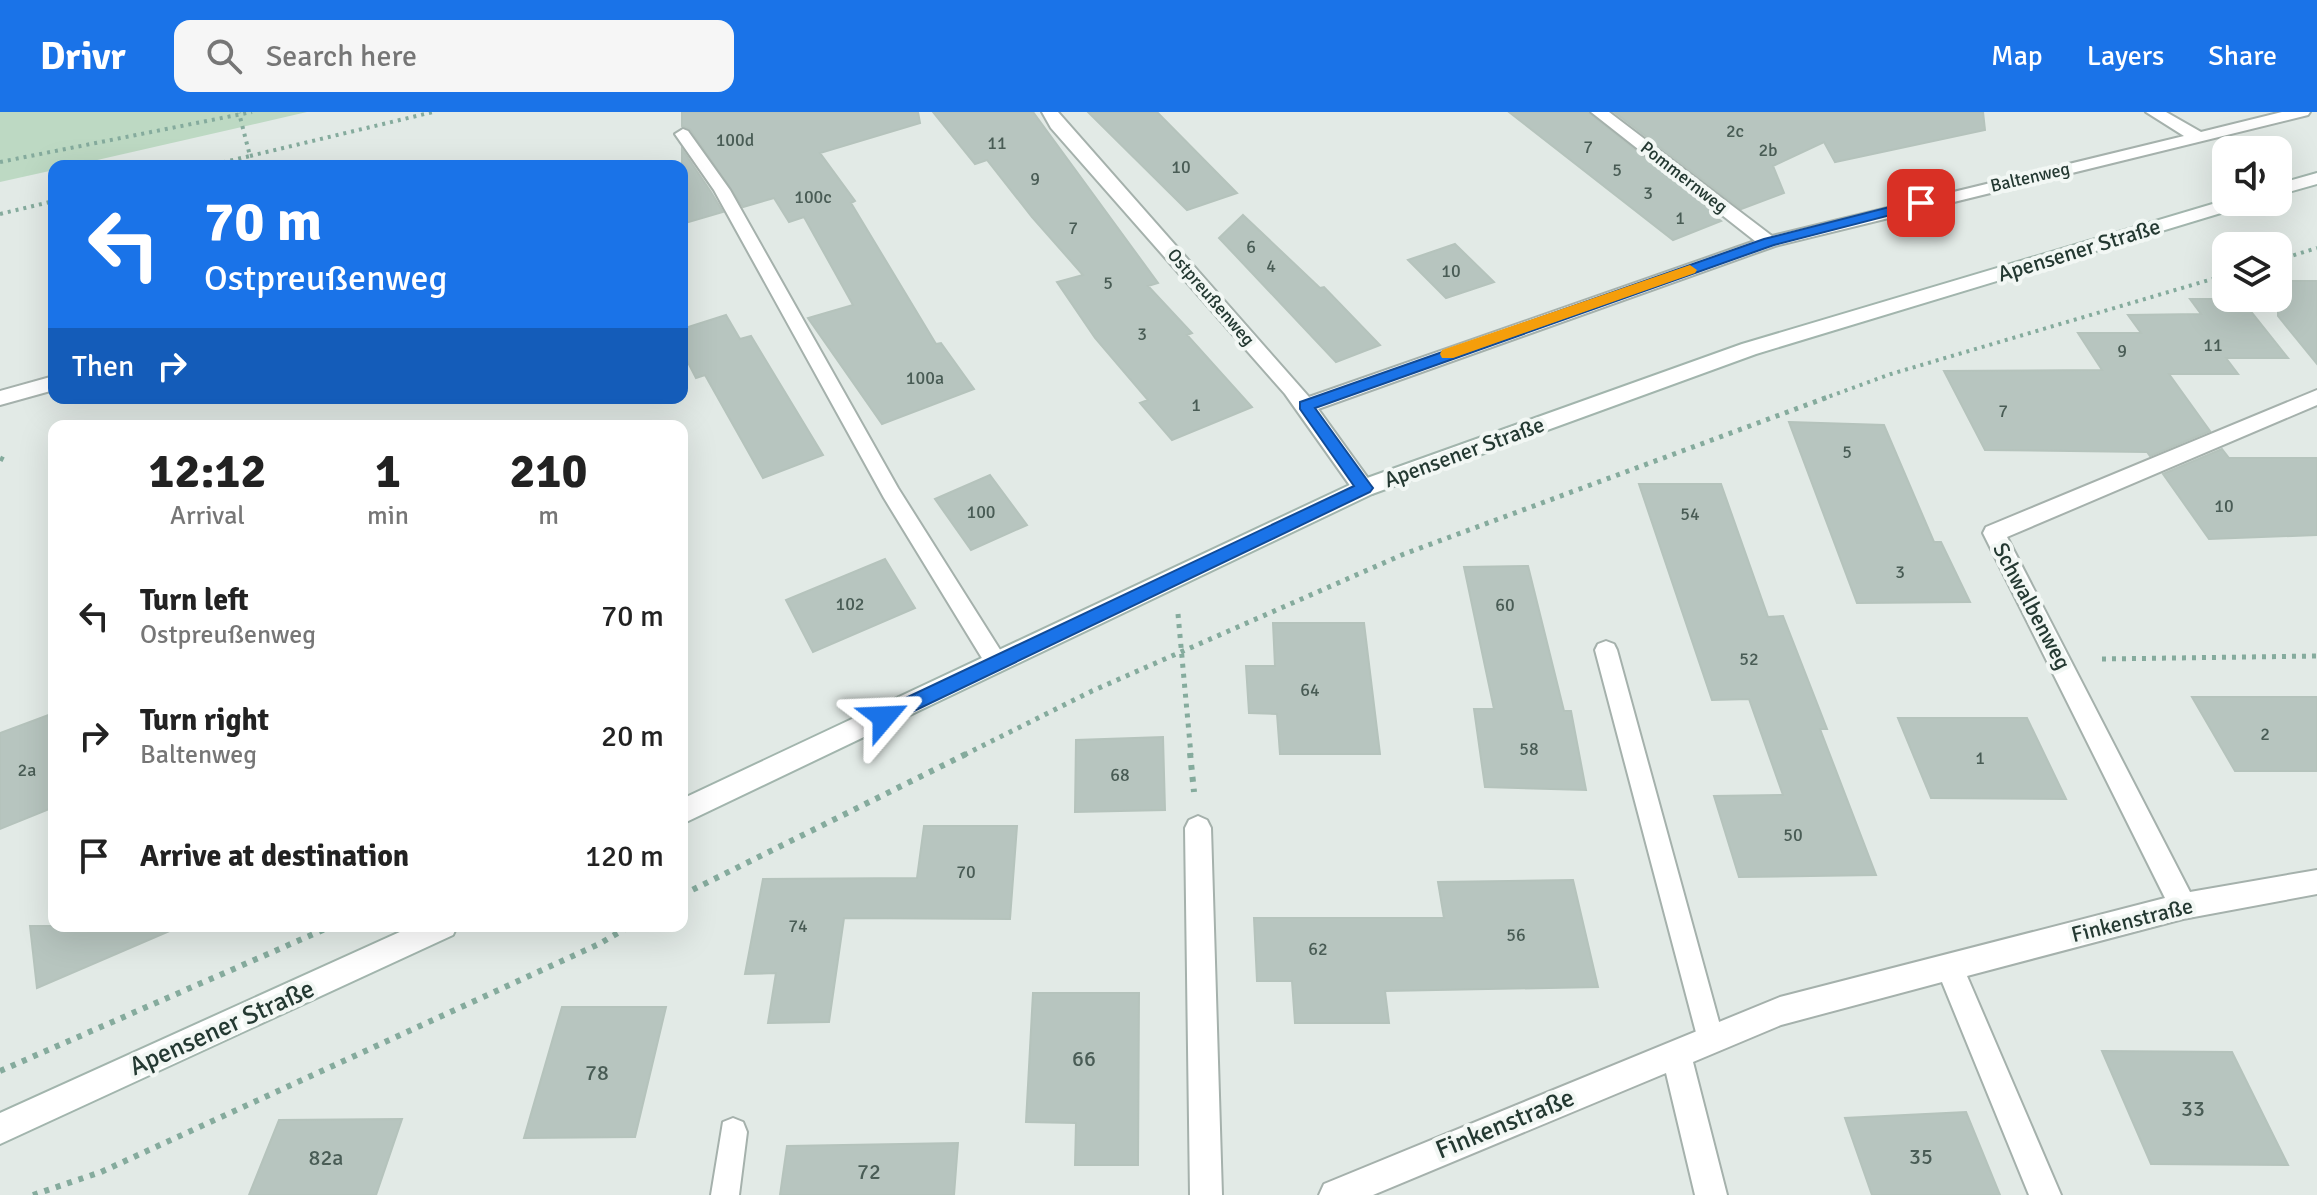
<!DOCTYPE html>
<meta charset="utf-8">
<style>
body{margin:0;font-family:Signika,sans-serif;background:#f6f6f6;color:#222;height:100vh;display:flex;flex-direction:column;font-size:30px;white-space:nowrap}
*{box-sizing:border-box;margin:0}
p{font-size:26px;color:#767676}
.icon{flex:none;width:44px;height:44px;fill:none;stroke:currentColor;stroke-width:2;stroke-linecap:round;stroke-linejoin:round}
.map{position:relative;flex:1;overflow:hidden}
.drawer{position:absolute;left:48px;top:308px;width:640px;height:512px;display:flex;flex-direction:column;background:#fff;border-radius:16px;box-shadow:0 8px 32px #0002}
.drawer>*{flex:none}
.banner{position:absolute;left:48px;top:48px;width:640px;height:244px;border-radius:16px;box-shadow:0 8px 32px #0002;background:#1a73e8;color:#fff;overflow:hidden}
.controls{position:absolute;left:2212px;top:24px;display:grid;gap:16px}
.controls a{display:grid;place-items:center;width:80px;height:80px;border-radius:16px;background:#fff;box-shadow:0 8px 32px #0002;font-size:40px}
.pin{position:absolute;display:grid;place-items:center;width:68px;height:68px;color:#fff;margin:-34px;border-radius:16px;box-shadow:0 4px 12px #0006}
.me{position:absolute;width:88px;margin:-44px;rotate:64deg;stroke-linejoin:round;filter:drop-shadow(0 0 6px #0008)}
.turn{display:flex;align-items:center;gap:28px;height:168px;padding:0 24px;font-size:36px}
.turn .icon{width:104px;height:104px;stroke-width:2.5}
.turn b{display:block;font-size:56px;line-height:68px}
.then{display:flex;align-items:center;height:76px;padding:0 24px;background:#0003;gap:16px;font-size:30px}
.eta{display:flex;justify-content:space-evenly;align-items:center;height:136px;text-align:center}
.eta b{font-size:48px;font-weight:700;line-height:56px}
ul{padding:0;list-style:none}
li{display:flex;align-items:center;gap:24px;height:120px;padding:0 24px}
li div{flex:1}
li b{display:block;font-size:30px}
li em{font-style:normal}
header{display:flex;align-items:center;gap:48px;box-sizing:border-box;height:112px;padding:0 40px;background:#1a73e8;color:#fff}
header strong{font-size:38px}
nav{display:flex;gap:44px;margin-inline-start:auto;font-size:28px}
.search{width:560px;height:72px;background:#f6f6f6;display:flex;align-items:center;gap:20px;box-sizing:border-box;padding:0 28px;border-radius:16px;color:#767676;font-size:30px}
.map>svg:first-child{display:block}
.green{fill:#bdd9c3}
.building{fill:#b7c5bf;stroke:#b5c3bc;stroke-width:2}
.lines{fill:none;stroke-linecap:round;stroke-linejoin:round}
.lane-casing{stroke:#a5b1ac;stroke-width:4}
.street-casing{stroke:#a5b1ac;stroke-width:4}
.secondary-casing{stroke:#a2b5ad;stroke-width:4}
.path-far2{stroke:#85ab9d;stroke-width:4;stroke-dasharray:3 5;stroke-linecap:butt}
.path-far1{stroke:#85ab9d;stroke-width:5;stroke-dasharray:4 6;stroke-linecap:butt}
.path{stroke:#85ab9d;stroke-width:6;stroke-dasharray:5 7;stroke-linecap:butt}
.lane{fill:#fff;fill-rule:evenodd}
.street{fill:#fff;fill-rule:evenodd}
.secondary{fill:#fff;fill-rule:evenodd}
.route{fill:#1a73e8;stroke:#114b97;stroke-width:2}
.slow{fill:#f59e0b}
.labels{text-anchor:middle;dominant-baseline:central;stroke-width:8;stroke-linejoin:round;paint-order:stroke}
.number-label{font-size:18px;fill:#495c55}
.far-street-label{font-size:18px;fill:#243932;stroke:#f2f7f4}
.street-label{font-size:22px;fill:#243932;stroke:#f2f7f4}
.near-number-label{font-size:22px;fill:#495c55}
.near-street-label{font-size:26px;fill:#243932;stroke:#f2f7f4}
</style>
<header>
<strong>Drivr</strong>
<div class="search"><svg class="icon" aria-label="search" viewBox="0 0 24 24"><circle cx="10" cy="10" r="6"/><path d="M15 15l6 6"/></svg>Search here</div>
<nav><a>Map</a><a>Layers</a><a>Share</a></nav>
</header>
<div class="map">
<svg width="2317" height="1083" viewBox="0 0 2317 1083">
<rect width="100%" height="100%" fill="#e2eae6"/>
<path class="green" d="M0,0H307L71,54H54V58L0,70Z"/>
<path class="building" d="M682,0H918L920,11L820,41L855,89L851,91L936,232L941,231L974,277L882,312L808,206L853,193L804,105L789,110L774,86L743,95L690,17L682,14Z
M933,0H1033L1158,171L1148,174L1192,221L1187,223L1252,295L1172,328L1140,291L1148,288L1095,226L1057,170L1083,163L1032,105L987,48L975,52Z
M1088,0H1157L1237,81L1187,98Z
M1509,0H1588L1720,105L1717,106L1721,109L1673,128Z
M1614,0H1983L1985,18L1835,50L1824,30L1773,54L1784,81L1741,97Z
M682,37L711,80L723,100L682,112Z
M1243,103L1320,176L1324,175L1380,233L1336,250L1219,126Z
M1455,132L1494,170L1446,186L1408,148Z
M2278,169H2317V252L2278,204Z
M2190,187H2241L2288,246H2226L2238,262H2169L2210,319L2150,344L2147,340L1985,338L1944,259L2102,258L2078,221H2141L2128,203L2201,202Z
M726,203L740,227L751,224L823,343L763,366L705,263L696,266L682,239V217Z
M1789,310L1884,313L1934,430H1941L1970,490L1857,491Z
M2222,337L2229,346H2317V423L2209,427L2163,362Z
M990,363L1027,413L971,438L935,387Z
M1639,372H1721L1768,505L1783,504L1827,617H1820L1876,763L1739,765L1714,684L1783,683L1749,587L1712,588Z
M885,447L915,496L813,540L786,488Z
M1528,454L1564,599H1571L1586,678L1485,675L1474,597H1494L1464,455Z
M1273,511H1364L1380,642H1280L1277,602L1249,601L1246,554H1275Z
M2192,585H2317V659H2235Z
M54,601V695L0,717V621Z
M1898,606H2027L2066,687L1931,686Z
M1163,625L1165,698L1075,700L1076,628Z
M924,714H1017L1010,807L844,806L829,910L768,911L776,861L745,862L763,767L917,766Z
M1573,768L1598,875L1385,879L1389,911H1295L1292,869H1257L1254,806H1444L1438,770Z
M30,814H181L37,876Z
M1033,881H1139L1138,1053H1075L1076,1011L1026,1010Z
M562,895H666L635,1025L524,1026Z
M2102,939L2232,940L2288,1053L2151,1052Z
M1966,1000L2000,1083H1872L1845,1006Z
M402,1007L376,1083H249L279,1008Z
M958,1031L954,1083H780L787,1034Z"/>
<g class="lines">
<g class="lane-casing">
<path id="lane" d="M683,17L688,19L730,78L898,376L1004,544L1007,550L1004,556L996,559L988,556L884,386L714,78L675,22Z
M1606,529L1614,532L1617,538L1724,928L1721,937L1711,941L1701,937L1698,928L1595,538L1598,532Z
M733,1006L743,1010L747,1020L739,1083H711L723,1010Z"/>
</g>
<g class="street-casing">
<path id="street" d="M1042,0H1058L1309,285L1755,129L1591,0H1609L1772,124L2184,24L2146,0H2166L2201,20L2282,0H2310L2308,3L1775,134L1318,297L1375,376L1372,382H1356L1285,282L1051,16Z
M54,264V278L0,293V279Z
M2317,278V293L2007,425L2190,780L2317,758V782L2183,807L1967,864L2061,1083H2029L1942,870L1781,913L1693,950L1727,1083H1695L1666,961L1373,1083H1319L1324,1072L1780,885L2165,786L1983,421L1986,415Z
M1198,704L1207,708L1211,716L1222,1083H1190L1185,716L1189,708Z"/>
</g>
<g class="secondary-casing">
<path id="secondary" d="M2317,61V72L2278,83V72Z
M2226,88L2247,90L2244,94L1756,242L1372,382L682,712V687L1356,370L1742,232Z
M413,814H457L453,823L0,1032V1001Z"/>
</g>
<path class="path-far2" d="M250,44L433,0
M0,50L252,0
M207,54L250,44L239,1
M0,102L54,89
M2278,148L2317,136
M1822,287L1891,262L2226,163"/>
<path class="path-far1" d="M0,346L4,348
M1178,502L1191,643
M2102,547L2317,544
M964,643L1092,579L1404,442L1828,285"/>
<path class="path" d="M1190,641L1194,680
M682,783L968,641
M0,959L332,814
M33,1083L101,1060L599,832L630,814"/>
<use href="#lane" class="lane"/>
<use href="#street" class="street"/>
<use href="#secondary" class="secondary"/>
</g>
<path class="route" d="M1921,87L1928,91L1926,94L1774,133L1315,296L1370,372L1373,376L1370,380L891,610H878L875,605L878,599L1354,374L1300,297V290L1764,127Z"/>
<path class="slow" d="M1690,153L1697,158L1695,161L1453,246H1442L1440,242L1442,238Z"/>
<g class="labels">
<g class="number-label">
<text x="1735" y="19">2c</text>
<text x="735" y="28">100d</text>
<text x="997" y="31">11</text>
<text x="1588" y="35">7</text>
<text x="1768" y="38">2b</text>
<text x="1181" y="55">10</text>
<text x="1617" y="58">5</text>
<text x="1035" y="67">9</text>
<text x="1648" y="81">3</text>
<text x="813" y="85">100c</text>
<text x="1680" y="106">1</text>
<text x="1073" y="116">7</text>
<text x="1251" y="135">6</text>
<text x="1271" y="154">4</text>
<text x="1451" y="159">10</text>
<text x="1108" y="171">5</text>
<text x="1142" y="222">3</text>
<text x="2213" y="233">11</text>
<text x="2122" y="239">9</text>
<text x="925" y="266">100a</text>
<text x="1196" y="293">1</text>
<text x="2003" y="299">7</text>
<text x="1847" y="340">5</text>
<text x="2224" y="394">10</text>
<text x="981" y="400">100</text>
<text x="1690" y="402">54</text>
<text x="1900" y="460">3</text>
<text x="850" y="492">102</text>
<text x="1505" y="493">60</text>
<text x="1749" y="547">52</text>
<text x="1310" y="578">64</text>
<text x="2265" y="622">2</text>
<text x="1529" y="637">58</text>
<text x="1980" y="646">1</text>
<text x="27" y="658">2a</text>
<text x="1120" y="663">68</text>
<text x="1793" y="723">50</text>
<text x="966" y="760">70</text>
<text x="798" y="814">74</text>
<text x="1516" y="823">56</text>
<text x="1318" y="837">62</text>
</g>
<g class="far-street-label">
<text transform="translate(1684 65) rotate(38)">Pommernweg</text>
<text transform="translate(2030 65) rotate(-13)">Baltenweg</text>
<text transform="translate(1211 185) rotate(49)">Ostpreußenweg</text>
</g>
<g class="street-label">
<text transform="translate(2079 138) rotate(-17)">Apensener Straße</text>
<text transform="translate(1464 340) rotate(-20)">Apensener Straße</text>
<text transform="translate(2032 494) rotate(62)">Schwalbenweg</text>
<text transform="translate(2132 808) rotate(-14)">Finkenstraße</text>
</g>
<g class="near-number-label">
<text x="1084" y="946">66</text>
<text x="597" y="960">78</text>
<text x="2193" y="996">33</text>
<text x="1921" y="1044">35</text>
<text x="326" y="1045">82a</text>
<text x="869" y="1059">72</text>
</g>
<g class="near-street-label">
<text transform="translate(222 916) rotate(-24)">Apensener Straße</text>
<text transform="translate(1505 1012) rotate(-22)">Finkenstraße</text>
</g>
</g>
</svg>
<div class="controls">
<a><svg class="icon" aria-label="sound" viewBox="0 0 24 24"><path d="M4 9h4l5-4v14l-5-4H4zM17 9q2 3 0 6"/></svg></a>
<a><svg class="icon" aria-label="layers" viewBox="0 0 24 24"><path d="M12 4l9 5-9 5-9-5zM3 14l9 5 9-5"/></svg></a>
</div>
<div class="pin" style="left:1921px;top:91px;background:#d93025"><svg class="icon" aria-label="arrive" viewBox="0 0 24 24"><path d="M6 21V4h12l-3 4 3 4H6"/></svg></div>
<svg class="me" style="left:884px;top:605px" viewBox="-20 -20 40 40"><path d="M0-17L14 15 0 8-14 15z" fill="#1a73e8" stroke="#fff" stroke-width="4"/></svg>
<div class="banner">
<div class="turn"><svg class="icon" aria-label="left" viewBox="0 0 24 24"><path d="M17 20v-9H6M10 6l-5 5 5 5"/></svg><div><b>70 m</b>Ostpreußenweg</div></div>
<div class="then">Then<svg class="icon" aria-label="right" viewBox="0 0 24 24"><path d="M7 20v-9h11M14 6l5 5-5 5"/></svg></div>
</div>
<section class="drawer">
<div class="eta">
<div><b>12:12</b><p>Arrival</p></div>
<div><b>1</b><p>min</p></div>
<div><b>210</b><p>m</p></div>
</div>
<ul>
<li><svg class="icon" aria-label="left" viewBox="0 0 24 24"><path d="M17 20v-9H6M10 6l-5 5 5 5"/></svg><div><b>Turn left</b><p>Ostpreußenweg</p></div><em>70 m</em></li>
<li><svg class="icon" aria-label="right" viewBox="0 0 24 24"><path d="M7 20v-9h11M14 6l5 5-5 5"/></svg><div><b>Turn right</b><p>Baltenweg</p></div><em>20 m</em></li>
<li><svg class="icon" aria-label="arrive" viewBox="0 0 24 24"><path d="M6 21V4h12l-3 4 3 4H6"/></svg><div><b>Arrive at destination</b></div><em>120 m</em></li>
</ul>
</section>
</div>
